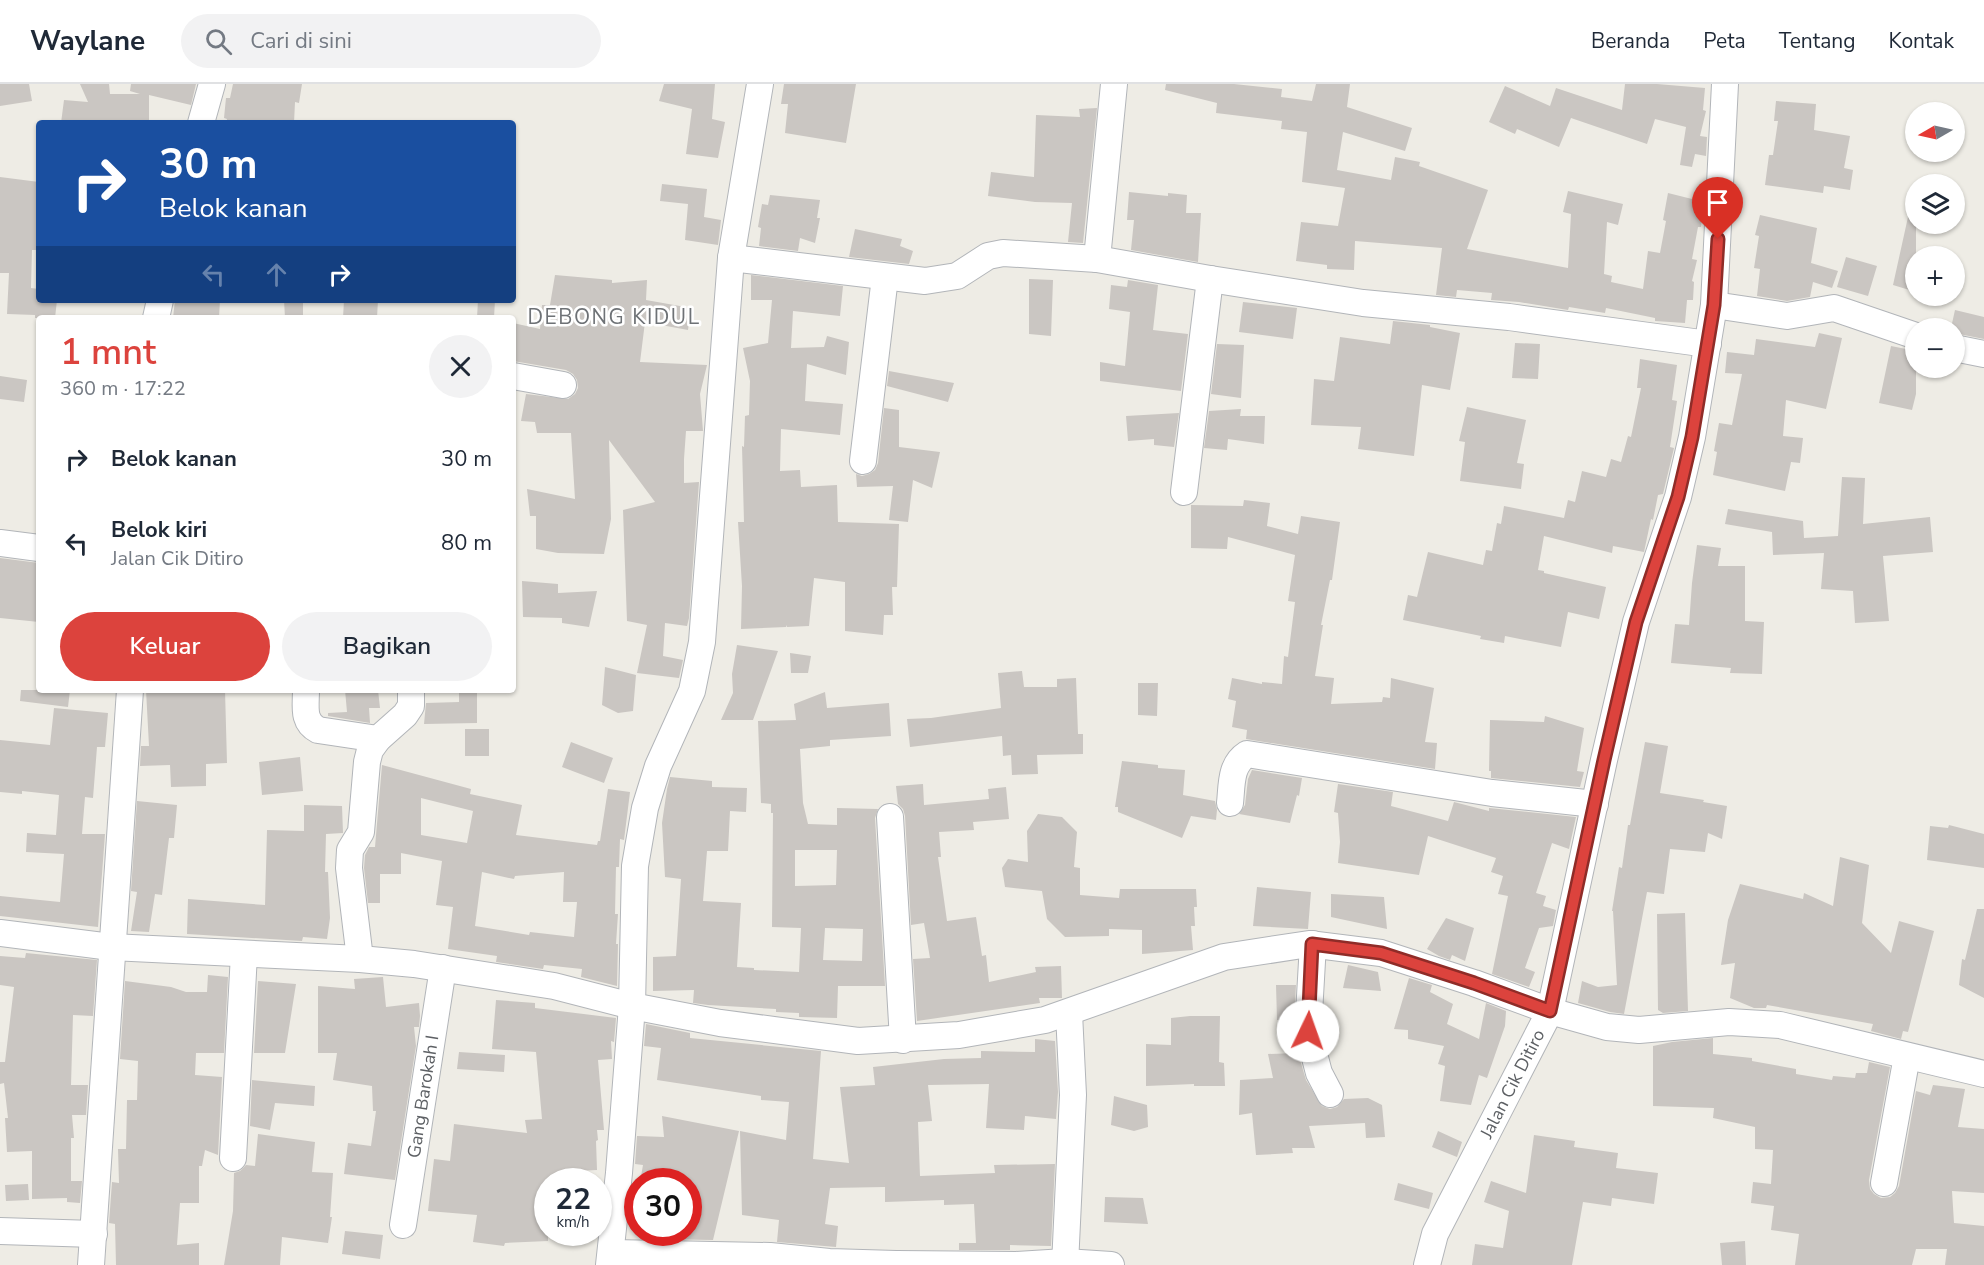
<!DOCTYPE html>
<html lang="id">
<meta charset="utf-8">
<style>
body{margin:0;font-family:"Nunito Sans",sans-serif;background:#f2f2f3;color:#1f2937;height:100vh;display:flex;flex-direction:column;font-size:22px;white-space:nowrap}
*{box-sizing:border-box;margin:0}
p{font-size:20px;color:#747a83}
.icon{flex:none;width:33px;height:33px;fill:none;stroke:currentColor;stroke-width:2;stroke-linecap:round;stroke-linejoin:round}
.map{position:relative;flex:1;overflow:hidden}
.details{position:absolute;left:36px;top:231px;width:480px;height:378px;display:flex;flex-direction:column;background:#fff;border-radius:6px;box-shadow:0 2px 4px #0004}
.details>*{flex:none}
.banner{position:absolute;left:36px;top:36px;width:480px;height:183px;border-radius:6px;box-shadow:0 2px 4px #0004;background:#1a4fa0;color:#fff;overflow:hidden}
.needle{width:39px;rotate:261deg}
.controls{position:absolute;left:1905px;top:18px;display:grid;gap:12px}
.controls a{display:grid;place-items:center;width:60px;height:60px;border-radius:50%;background:#fff;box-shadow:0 2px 4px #0004;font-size:30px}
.speed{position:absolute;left:534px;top:1084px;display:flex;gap:12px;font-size:30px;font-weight:700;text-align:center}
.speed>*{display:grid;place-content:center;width:78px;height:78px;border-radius:50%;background:#fff;box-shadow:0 2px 4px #0004;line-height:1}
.speed small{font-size:15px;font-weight:400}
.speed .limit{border:9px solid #d22;background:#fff;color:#111}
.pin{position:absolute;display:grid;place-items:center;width:51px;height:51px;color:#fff;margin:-62px -26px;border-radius:50% 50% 50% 0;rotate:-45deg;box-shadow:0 0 6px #0007}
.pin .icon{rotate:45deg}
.me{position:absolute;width:66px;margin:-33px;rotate:3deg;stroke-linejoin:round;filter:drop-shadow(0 0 4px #0008)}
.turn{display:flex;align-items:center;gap:21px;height:126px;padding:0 24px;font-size:27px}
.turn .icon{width:78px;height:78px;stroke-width:2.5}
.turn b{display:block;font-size:42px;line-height:51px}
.lanes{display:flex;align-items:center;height:57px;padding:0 24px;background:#0003;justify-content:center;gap:30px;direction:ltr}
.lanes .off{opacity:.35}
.round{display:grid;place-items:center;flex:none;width:63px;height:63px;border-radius:32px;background:#f2f2f3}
.summary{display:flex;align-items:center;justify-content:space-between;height:102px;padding:0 24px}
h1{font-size:36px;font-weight:600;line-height:45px;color:#dc433d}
.button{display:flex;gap:12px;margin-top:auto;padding:12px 24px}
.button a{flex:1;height:69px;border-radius:36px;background:#dc433d;color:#fff;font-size:24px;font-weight:600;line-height:69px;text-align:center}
.button a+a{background:#f2f2f3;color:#1f2937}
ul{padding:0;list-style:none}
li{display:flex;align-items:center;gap:18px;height:84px;padding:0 24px}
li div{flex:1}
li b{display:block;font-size:22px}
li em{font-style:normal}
header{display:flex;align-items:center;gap:36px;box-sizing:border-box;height:84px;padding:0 30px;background:#fff;border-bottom:2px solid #e0e1e3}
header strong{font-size:28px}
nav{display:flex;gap:33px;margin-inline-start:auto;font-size:21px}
.search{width:420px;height:54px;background:#f2f2f3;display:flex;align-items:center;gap:15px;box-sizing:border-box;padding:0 21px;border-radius:33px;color:#747a83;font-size:22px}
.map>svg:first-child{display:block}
.building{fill:#cac6c2;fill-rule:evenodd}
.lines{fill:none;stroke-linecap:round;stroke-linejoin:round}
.minor-casing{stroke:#b2b5b9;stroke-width:28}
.minor{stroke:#fff;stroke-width:26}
.route-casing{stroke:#8f2c28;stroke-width:15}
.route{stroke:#dc433d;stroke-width:10}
.labels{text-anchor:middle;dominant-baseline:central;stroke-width:5;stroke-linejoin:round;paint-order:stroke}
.street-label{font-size:18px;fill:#5d6064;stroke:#fff}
.quarter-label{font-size:21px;letter-spacing:1.5px;fill:#6e7276;stroke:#fff}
</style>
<header>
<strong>Waylane</strong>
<div class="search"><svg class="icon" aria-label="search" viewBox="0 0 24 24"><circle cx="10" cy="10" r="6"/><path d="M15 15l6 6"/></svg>Cari di sini</div>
<nav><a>Beranda</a><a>Peta</a><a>Tentang</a><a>Kontak</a></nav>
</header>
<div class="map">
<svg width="1984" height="1181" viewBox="0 0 1984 1181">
<rect width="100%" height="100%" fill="#eeece5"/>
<path class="building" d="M0,0H29L32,17L0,22Z
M80,0H109L110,10H140L130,7L131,0H196L191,21L149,11V39H61L64,16L88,18Z
M233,0H302L299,19L295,18L294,39H226L227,35L224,34L226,14H230Z
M664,0H715L712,35L725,38L718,74L686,70L692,25L659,17Z
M784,0H856L846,59L785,49L788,20H781Z
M1166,0H1234L1282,5L1281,13L1312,17L1316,0H1350L1347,23L1412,44L1405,67L1343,48L1337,86L1391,96L1395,73L1420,78L1419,82L1488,106L1467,165L1568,184L1571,130L1563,128L1568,107L1623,120L1618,141L1607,138L1604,190L1612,192L1611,198L1643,205L1648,167L1660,169L1666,137L1663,136L1668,109L1704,118L1701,143H1698L1692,175L1697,176L1692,197L1694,198L1693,216H1687L1685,239L1655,237V234L1606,224L1605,229L1569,223L1568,226L1519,218L1491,216L1492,209L1457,206L1456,213L1436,211L1442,164L1355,157L1354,186L1327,185V181L1296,177L1301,138L1338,142L1345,104L1302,98L1307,48L1281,45L1282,37L1216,29L1217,19L1165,6Z
M1625,0H1657L1705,4L1703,26L1706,27L1700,52L1707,53L1706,72L1695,70L1692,83L1680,81L1686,43L1655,35L1647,60L1571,34L1559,63L1517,45L1515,50L1489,38L1505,2L1550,22L1556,4L1622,26Z
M1776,17L1816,20L1814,46L1850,52L1844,84L1853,86L1850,106L1824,102L1823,109L1765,101L1769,71H1773L1778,37H1774Z
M1097,24L1083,159L1068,158L1072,119L1035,118L988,112L991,88L1034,93L1036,31L1080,33L1079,25Z
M0,93L39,98V166H32L31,204L39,205V216H57L55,234H35V231L7,230L9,189H0Z
M662,100L707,105L704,133L721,136L718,161L685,156L688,120L660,117Z
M1129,108L1168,112V109L1187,111L1186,129H1201L1198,178L1131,166L1134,136H1127Z
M770,111L820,116L817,134H820L815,159L800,154L798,167L759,162L761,144L758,143L762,120L768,121Z
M1760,131L1817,144L1811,179L1838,187L1832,204L1813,198L1810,213L1787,217L1757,212L1760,185L1754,184L1759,152L1755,151Z
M1908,133L1916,134V208L1893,201Z
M855,145L902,155L900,162L913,167L909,180L849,173Z
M1846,173L1877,182L1868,212L1837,203Z
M555,191L612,196V199L647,196L646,216L691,224L688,246L645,238L640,278L707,281L700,310L703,347H686L684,375V399L699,398L689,534L687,542L665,539L663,572L683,576L679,594L637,589L647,541L627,537L623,426L655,418L609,356L611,435L604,470L558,469L536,465V432H530L527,405L575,415L571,349H537L535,338L521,337L526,310L568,315L575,310L578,304L577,296L573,290L566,286L513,277V239L540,245L542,221H550Z
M751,191L843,202L840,232L793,227L791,264L824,263L827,252L849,258L846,291L807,280L805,317L843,320L840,351L781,345L780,387L800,386L801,403L837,401L838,438L899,440L897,503H892L893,531H884L883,551L845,547V498L814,494L809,542L787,543V541L786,543L741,545L742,502L738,438H744L742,362L744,363L745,332L749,331L750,297L743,264L768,259L772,216H751Z
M1029,195L1053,196L1051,252L1029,250Z
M1128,196L1158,201L1153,246L1188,250L1181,307L1100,297V278L1125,282L1130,228L1109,225L1111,201L1127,203Z
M175,216H220L219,234H173Z
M284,216H303V234H285Z
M344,216H378L377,234H343Z
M478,216H495L494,234H477Z
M1243,218L1297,224L1293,255L1239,248Z
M1955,226L1984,233V255L1954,249V244H1951Z
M1393,237L1430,241V243L1460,249L1450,306L1422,301L1414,372L1358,365L1361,343L1311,341L1314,295L1334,297L1340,253L1390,260Z
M1819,249L1842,254L1826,325L1786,316L1783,352L1803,354L1800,379L1791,378L1785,407L1713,391L1717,368L1714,367L1719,339L1732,341L1742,290L1725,289L1727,268L1754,271L1756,255L1815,263Z
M1515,259L1540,260L1538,295L1512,294Z
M1217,260L1244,261L1241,314L1211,310Z
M1891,262L1916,267V310L1912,326L1879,319Z
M1640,275L1677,281L1672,316L1677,317L1670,363L1674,364L1663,410L1658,411L1653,436L1651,435L1644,468L1613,462L1612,469L1544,452L1538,486L1544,487V489L1606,503L1599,535L1568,528L1561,563L1505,552L1504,559L1480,555L1481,552L1403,536L1408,511L1417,513L1428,468L1483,481L1486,466L1492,467L1497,439L1501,440L1504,422L1564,434L1568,416L1575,418L1582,387L1606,393L1611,375L1621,378L1628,352L1631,353L1641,304H1637Z
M889,287L954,299L948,318L887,302Z
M0,292L27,296L24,318L0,315Z
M1467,323L1526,336L1517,379L1524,380L1521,405L1460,397L1465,358L1459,357Z
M884,324L899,326V363L940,368L932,404L913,396L908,438L889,436L893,402L857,403L856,390L862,392L869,390L875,386L878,379Z
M1241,325L1240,332H1265L1264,360L1228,355L1227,366L1204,364L1209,327Z
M1179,329L1174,363L1154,361V355L1128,357L1126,332Z
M1842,393L1865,394L1863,440L1930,433L1933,468L1883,472L1889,537L1855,539L1853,507L1821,505L1824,469L1773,471L1772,448L1725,440L1728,425L1803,437L1804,454L1838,452Z
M1244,416L1270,419L1267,442L1298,450L1301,432L1340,438L1332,496H1330L1321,541H1323L1315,592L1334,594L1331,620L1382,618L1383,613L1390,614L1391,594L1434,604L1425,658L1437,659L1435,685L1246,655L1247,646L1232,643L1236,617L1228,615L1232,594L1262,600V598L1282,600L1284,572L1288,573L1295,518L1288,517L1295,471L1228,453L1227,465L1191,464V421L1243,422Z
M1697,461L1721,464L1718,482H1745V537L1764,538L1762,590L1730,589L1731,584L1671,579L1675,540L1689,541L1692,499Z
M0,474L39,479V538L0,534Z
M522,497L558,500V509L597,507L589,543L562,539V534L523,533Z
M737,561L778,567L753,636H721L733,609L732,590Z
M790,569L811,572L808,589H791Z
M605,583L636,591L633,627L618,629L602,621Z
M1022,587L1024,603H1057V595L1076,594L1078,650H1083V670L1037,671L1038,690L1012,691L1011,671L1003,672L1002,652L910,663L907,635L931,634L1001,624L998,589Z
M1138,599H1158L1157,632L1138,631Z
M21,606H70L68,623L20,617Z
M146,606H225L227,679L206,680V702L171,703L170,681L140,682L141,662H149Z
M345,606H378L380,624H369L370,639L328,632V629L347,628Z
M459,606H477V639L424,640L426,619L459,618Z
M825,608L827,624L889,619L891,652L830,656V662L800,665L803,719L808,740L837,741V724L878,725L875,734L885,902H838L837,934L799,933V929L776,928V925L708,921L693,919L694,906L653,907V873L676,872L681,795L665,793L662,739L667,705L670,693L712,697V703L747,704L746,728L730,727L728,767H707L703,817L741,819L737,883L754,884V886L799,888L801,844L772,843L773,729H771V720L761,719L758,637L796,636L794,620ZM795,766H837L836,801L795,802ZM825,844L863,845L862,877L823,876Z
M54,624L108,629L105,663H97L93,714L85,713L82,750H105L98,843L0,832V812L60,818L64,770L26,768L27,749L56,751L59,711L22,707V710L0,708V656L50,661Z
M1545,632L1584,644L1577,687L1584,688L1580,703L1491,694V687H1489L1490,636L1544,638Z
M465,645H489V672H465Z
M571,658L613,674L604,699L562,683Z
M1645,658L1668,662L1660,709L1704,716L1703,718L1727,722L1722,755L1708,749L1705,768L1670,765L1664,810L1647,808L1624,930L1610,928L1578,919L1582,897L1598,903L1617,901L1613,827H1612L1619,783L1622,784L1628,741H1630Z
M300,673L303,707L262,711L259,678Z
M1122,677L1158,681V684L1185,686L1183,711L1215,717L1217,726L1216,736L1191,732L1182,754L1118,728V723H1115Z
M382,681L471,705L470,710L522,721L516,751L597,761L598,757H600L608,705L630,708L624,756L620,755L619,783H616L615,830H618L616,860H618L617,902L581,893L582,885L544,881L543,885L496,878L497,872L448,865L453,823L436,821L442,777L401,769V790H380V819H368L364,784L365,771L369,763H375ZM421,714L473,727L467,759L421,751ZM482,788L514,795L515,792L564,788L563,818H577L574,853L530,848L529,851L475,842Z
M1252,686L1302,694L1299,712L1297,711L1290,739L1239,730L1245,721L1248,695Z
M923,700L924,721L989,715L988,705L1006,703L1009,735L973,738L974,746L939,748L941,773H938L947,837L976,833L982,872L986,871L989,898L1036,888L1035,883L1061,882L1062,914H1039L1040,919L917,937L913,875L930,874L924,839L911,841L905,732L903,725L898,720L896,702Z
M1338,700L1393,708L1391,722L1448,737L1454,718L1489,727V724L1576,733L1569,765L1552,759L1536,809L1546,812L1543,822L1556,826L1553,842L1539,844L1525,884L1535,888L1529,903L1492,890L1508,812L1498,810L1503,792L1491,788L1496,774L1428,752L1419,791L1338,779L1340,758L1338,729L1334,728Z
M137,717L177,721L174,754H169L162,811L155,810L149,848L131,847L137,808L131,807Z
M304,721L342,722L343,749L326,750L325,788H328L330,834L327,855L303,853L302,857L187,850L188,815L265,821L267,746L304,747Z
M1038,730L1062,733L1077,748L1074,783L1080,784V811L1119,814L1120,805H1196L1197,823H1194L1195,842H1191L1193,866L1142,870V846L1109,845V852L1065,853L1047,835L1042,807L1005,803L1002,784L1008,775L1028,778L1027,747Z
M1949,741L1984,750V784L1927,776L1930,742L1948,744Z
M1840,773L1869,781L1862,839L1891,869L1899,837L1934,847L1908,948L1903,947L1901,955L1871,947L1873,940L1767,921L1766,924H1754L1730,914L1735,879L1721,881L1728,836L1740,800L1803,815L1804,809L1833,822Z
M1257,803L1311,808L1308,845L1253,842Z
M1331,810L1384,813L1387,845L1331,833Z
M1977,825H1984V914L1959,901L1962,875L1965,876Z
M1685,829L1688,927L1663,929L1658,926L1657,830Z
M1446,834L1474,844L1465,877L1452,871L1450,876L1439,872L1427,865Z
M26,869L97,876L93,932L73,931L71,1001H88L86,1031H72L74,1054H71V1097H82L80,1119L67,1118V1114L32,1115V1067L7,1068L5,1034H8L4,999L0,1000V978H5L14,903L0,901V872L25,874Z
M1348,881L1378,888L1381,907L1343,904Z
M208,891L228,893L224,969H196L195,991L222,993L218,1071L205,1066L202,1082H199V1119H180L177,1161L199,1159V1181H116L115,1140L109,1139L112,1098L119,1099L118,1065H126L127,1016H137L138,977L120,975L125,897L171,903L186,908H207Z
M383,893L386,923L419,919L420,932L419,943H414L416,962L395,1096L344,1090L348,1059L371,1062L376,1027H373L372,1002L333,996L337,969H318V902L355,905L354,895Z
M1409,894L1432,901L1430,908L1453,920L1447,940L1479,955L1486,919L1506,927L1505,942L1487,994L1479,991L1471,1021L1440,1017L1445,982L1438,980L1444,962L1408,955V946L1394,945Z
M258,897L296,900L285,969H254Z
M1276,901H1296L1294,937L1277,936Z
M496,916L535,919V924L616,934L614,958L611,957L612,975L598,976L604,1046H597L598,1056L596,1057L597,1086L577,1087L578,1098H548V1157L505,1159L504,1162L473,1158L477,1131L428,1127L434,1075L450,1077L454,1040L527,1049L525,1036L542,1035L536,968L492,965Z
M1190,932H1220L1219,978L1224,979L1225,1002H1194V1000L1146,1002V960L1171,961V934Z
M646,940L690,949V954L821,967L813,1075L849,1079L840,1003L875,1001L873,983L944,975L981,974V967L1035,968V955L1055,957L1058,1008L1056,1035L1025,1032L1024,1046L986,1044L989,1000L928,1001L932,1037L918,1038L920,1092L995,1089L994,1081L1055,1080L1051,1162L1010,1161V1166H959V1159H976L974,1120L944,1121V1116L885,1118V1103L830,1104L825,1140L838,1142L836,1163L777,1158L779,1136L742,1131L740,1047L786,1056L789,1018L761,1016V1012L657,996L661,964L644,962Z
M1713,954V970L1752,974V977L1796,985V990L1832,996L1833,992L1855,994L1856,989H1867L1869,978L1890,983L1869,1096L1870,1105L1874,1110L1881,1114L1890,1113L1895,1109L1899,1102L1916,1007L1930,1011L1933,1001L1965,1005L1958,1043L1984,1045V1109L1952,1107L1954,1139L1984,1142V1181H1945L1947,1165H1916L1912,1181H1795L1799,1150L1771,1146L1774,1122L1751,1119L1753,1098L1771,1100L1773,1066L1755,1065V1043L1713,1034L1714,1024L1653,1022V962L1672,958Z
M459,968L505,971L504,988L457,985Z
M1298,969L1306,996L1322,1022L1330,1025L1337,1023L1344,1015L1368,1014L1382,1021L1385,1053L1366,1054L1365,1039L1309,1042L1315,1064H1292L1293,1069L1256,1071L1252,1029L1239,1031L1240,996L1273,994L1268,970Z
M252,996L315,1002L314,1022L275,1019L270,1046L250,1042Z
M1114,1012L1147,1021L1148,1043L1134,1047L1111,1041Z
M662,1032L739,1047L713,1156L655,1155L656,1149H688V1098H640L643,1081L635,1080L637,1052L664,1053Z
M1438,1047L1462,1058L1457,1073L1432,1063Z
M258,1050L315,1058L312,1088L333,1089L330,1133H332L328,1159L282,1153L280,1181H224L233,1127L234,1089L240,1087L246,1081L255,1082Z
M1534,1051L1575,1057L1574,1063L1618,1069L1616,1084L1658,1089L1654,1120L1612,1114L1611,1122L1583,1118L1572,1181H1472L1475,1160L1503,1164L1509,1127L1484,1118L1491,1097L1526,1109Z
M1398,1099L1433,1109L1429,1125L1394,1116Z
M28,1100L29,1116L6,1117L5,1101Z
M1105,1113L1143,1114L1148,1140L1104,1138Z
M345,1147L383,1151L380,1175L342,1170Z
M1745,1157L1746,1181H1722L1720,1159Z"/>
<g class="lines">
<g class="minor-casing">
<g id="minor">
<path d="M201,39L212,0"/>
<path d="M731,174L925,197L957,192L988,172L1003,169L1097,175L1210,195L1363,219L1509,233L1708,260"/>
<path d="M1097,175L1114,0"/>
<path d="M1714,221L1787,232L1834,224L1916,252"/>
<path d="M156,234L160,216"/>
<path d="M1954,264L1984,270"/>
<path d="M513,292L563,301"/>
<path d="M863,377L885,193"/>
<path d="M1184,408L1210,195"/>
<path d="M0,459L39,464"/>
<path d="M306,606C306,622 302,638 318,646L378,655"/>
<path d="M1230,719C1232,701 1230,681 1247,670L1492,709L1595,720"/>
<path d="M890,733L903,956"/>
<path d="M0,849L111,863L360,875L414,880L554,902L632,922L720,939L858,957L959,951L1045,936L1224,873L1309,860L1381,869L1474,899L1550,927L1607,943L1639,946L1729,938L1780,941L1984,990"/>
<path d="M1313,860L1308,947L1319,989L1330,1010"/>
<path d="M360,875L349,784L350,766L361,748L367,678L370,666L378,655L405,631L411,622V606"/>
<path d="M233,1074L244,870"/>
<path d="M1884,1099L1907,972"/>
<path id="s1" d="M403,1141L443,884"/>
<path d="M0,1147L94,1150"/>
<path d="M612,1169L770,1172L829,1178L896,1180L1016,1181L1065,1178L1111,1181"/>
<path d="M91,1181L130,606"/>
<path d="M609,1181L619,1089L632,922L635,782L645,724L658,682L692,607L702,558L731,174L760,0"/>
<path d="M1065,1181L1073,1011L1069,929"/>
<path id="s2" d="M1427,1181L1435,1150L1550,927L1604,676L1636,538L1678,413L1692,353L1714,221L1725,0"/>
</g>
</g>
<use href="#minor" class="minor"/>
</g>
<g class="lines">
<g class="route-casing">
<path id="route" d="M1308,947L1312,860L1381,869L1474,899L1550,927L1604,676L1636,538L1678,413L1692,353L1714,221L1718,155"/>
</g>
<use href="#route" class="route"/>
</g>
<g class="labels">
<g class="street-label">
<text stroke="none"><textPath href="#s2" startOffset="201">Jalan Cik Ditiro</textPath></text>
<text stroke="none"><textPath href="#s1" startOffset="130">Gang Barokah I</textPath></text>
</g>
<g class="quarter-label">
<text x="614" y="233">DEBONG KIDUL</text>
</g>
</g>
</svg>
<div class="controls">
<a><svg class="needle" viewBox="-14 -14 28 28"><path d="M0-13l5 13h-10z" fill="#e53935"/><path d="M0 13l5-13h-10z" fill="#747a83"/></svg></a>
<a><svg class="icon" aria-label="layers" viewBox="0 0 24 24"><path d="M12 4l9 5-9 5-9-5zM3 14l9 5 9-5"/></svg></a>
<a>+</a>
<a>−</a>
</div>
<div class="speed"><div>22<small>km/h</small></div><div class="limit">30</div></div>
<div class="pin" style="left:1718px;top:155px;background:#d93025"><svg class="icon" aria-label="arrive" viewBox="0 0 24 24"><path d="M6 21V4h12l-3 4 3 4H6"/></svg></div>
<svg class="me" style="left:1308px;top:947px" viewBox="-20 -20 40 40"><circle r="19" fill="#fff"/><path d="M0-13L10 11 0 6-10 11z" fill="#dc433d"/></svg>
<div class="banner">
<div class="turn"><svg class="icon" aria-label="right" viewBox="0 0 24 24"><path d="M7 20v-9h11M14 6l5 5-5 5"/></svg><div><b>30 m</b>Belok kanan</div></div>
<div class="lanes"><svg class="icon off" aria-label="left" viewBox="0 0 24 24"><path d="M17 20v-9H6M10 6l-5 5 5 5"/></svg><svg class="icon off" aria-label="ahead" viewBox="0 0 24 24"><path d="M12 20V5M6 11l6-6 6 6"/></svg><svg class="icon" aria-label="right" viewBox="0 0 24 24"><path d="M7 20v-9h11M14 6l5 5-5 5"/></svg></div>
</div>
<section class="details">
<div class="summary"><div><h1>1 mnt</h1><p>360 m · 17:22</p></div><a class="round"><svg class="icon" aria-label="close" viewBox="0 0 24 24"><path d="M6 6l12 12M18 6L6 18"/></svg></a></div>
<ul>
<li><svg class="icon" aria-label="right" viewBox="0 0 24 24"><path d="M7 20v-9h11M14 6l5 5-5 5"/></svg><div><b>Belok kanan</b></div><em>30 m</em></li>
<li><svg class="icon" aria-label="left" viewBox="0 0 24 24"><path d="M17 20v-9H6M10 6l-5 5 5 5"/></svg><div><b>Belok kiri</b><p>Jalan Cik Ditiro</p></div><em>80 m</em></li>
</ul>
<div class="button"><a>Keluar</a><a>Bagikan</a></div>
</section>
</div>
